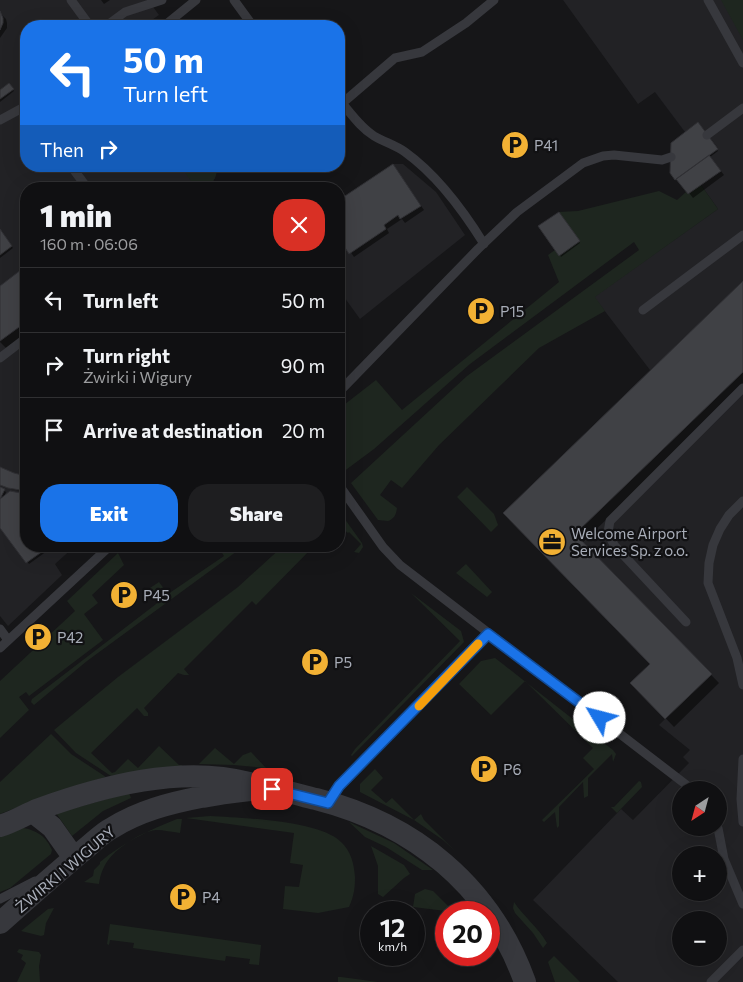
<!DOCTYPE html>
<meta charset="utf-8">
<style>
body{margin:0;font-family:Commissioner,sans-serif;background:#1e1e20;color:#f1f3f6;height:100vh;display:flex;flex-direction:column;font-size:19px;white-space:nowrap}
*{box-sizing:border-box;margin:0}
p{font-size:16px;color:#9c9d9f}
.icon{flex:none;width:28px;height:28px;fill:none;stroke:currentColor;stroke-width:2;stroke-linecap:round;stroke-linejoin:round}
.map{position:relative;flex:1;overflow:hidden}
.drawer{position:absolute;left:20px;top:182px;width:325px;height:370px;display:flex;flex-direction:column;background:#101012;border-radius:20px;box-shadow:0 5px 20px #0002,0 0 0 1px #303032}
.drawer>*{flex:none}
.guide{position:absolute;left:20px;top:20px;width:325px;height:152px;border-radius:20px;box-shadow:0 5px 20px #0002,0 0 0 1px #303032;background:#1a73e8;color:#fff;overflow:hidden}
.needle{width:32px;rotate:216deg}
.fabs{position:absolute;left:672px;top:781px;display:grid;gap:10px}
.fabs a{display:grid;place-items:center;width:55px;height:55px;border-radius:50%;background:#101012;box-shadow:0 5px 20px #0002,0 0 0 1px #303032;font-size:25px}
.speed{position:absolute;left:360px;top:901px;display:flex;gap:10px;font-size:25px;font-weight:700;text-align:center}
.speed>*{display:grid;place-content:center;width:65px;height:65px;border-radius:50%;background:#101012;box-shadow:0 5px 20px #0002,0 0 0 1px #303032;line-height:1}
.speed small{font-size:12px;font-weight:400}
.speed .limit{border:8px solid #d22;background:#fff;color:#111}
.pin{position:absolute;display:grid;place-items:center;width:42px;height:42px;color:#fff;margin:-21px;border-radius:10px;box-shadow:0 2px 8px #0006}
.me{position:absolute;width:55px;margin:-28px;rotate:307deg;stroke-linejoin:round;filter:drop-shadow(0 0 4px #0008)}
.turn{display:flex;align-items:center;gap:18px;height:105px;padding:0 20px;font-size:22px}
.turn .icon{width:65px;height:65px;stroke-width:2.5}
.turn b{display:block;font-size:35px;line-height:42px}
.then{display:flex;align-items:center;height:48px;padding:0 20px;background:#0003;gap:10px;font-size:19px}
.round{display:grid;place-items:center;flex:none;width:52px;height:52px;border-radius:20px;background:#1e1e20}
.headline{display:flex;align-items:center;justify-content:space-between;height:85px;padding:0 20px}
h1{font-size:30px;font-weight:800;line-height:38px}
.button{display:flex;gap:10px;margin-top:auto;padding:10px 20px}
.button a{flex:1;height:58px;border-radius:20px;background:#1a73e8;color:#fff;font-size:20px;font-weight:800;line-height:58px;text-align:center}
.button a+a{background:#1e1e20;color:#f1f3f6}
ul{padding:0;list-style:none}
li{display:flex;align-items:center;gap:15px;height:65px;padding:0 20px;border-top:1px solid #303032}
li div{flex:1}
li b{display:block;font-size:19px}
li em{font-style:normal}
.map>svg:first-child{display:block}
.built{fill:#222225;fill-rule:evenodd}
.green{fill:#1e261f}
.shadow{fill:#0007}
.building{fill:#404145;stroke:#303034}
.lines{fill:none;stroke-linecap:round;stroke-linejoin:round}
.service{stroke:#37383d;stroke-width:9}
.tertiary{stroke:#37383d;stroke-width:22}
.route-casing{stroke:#114b97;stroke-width:12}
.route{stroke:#1a73e8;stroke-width:9}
.slow{stroke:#f59e0b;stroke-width:9}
.labels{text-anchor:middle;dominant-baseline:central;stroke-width:4.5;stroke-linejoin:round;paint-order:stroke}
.poi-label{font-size:15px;fill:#a8adb8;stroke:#111113;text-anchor:start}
.street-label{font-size:15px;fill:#a8adb8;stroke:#111113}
</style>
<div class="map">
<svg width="743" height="982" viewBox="0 0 743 982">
<rect width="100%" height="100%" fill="#161618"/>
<path class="built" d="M0,0H148L159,15L143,26H26V166L217,167L215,178L212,183L216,189H26V546H75L55,564L62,575L8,626L0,616Z
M563,0H743V982H618L533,900L621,809L633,820L689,763L683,757L690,750L659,725L665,719L630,683L650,664L504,513L650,370L594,297L718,209L701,185L721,171L709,155L718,148L698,122L685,132L655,92L638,104ZM681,790H719V828H681ZM681,855H719V892H681ZM681,920H719V958H681Z
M393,164H403L436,192L465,235L360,319L339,290V200Z"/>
<path class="green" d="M721,0H743V40Z
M180,166H217C218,179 209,189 197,189Z
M701,185L718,209L595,297L605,311L539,348L439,445L402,488L391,480L380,495L397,508C396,515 394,519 388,521L378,520L351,483L467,376L639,250L634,242L470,364L374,449L343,472L339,465V410L340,408L376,380L402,410L559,282L548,255L555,250L559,255L579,241L559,212L578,211L659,191L677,200L686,192L688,194Z
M467,487L494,514L498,525L491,532L457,497Z
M339,511L362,543L363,547L359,553L354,552L361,544L349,532L348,533L342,528L339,530Z
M218,546H232L233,548L236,546H244L87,661L34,705L31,702L32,699L160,601L150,588L159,582L168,594L224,556Z
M283,546H314L256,605L252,601L184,669L189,675H184L178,673L144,708L148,713V716H144L137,708L91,753L112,773L115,772L128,759L138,768L159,746L179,765H182L181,767L111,776L76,753L54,730L118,677L238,587Z
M118,553L124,565L92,595L98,603L84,614L103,640L29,696L26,692L19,697L29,710L0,738V681L75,611L67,601Z
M466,564L492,592L487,597L456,573Z
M411,593L461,631L464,642L352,756L351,755L355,749L460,641Z
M495,658C535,689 573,720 613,750L616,754L613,762L612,754L588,778V796L584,798L583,782L559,807V826L557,828L555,812L544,822L542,820L594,769L583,758L593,748L525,681L491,715L459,684L481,661Z
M51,734L71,754L106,777L54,793L0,814V782Z
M215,748L234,764L243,755L251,752L266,768L234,765L199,764Z
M375,769L383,778L371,790L386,803L392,798L414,820L421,814L424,820L455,851L443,840L414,820L360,792V784Z
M639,781L641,782L642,787L617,813L611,807H614Z
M129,793L131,798L103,811L72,836L56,813Z
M210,816C241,818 319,820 341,842C351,851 354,864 355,877C355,888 354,896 349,907L318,913L283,909L285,886L299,887L303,865L290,863L294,833L186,818Z
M177,819H182L180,833C172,832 164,830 156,830C147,831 138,836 130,841C113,852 102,863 99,884L84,882L93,876L94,870L100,864V862C124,842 149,830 177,819Z
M349,822L394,843L433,870H422L386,847L365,837Z
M19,827C35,830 45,834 52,850L51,854L10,888L0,892V835Z
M371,846L404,865L410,874L404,878L383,897L378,894V866Z
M425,889L433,891L454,912L413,907L415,894Z
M514,902C524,917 538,927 547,943L543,948L533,933L515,913L513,908Z
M54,908L46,923L44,935L41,936L21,931L48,909Z
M110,924L261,945L259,965L249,964L250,959L226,956L225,961L133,948L134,943L110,940L109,945L107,944Z
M19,949L39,952L41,955L39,966L40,982H17L26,963L21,959L23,955L17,952Z
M554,956L580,982H555L548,962Z
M338,977H341L378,982H338Z"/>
<path class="shadow" d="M101,0H110L104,4Z
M0,13L6,19L7,23V28L0,38Z
M9,85L14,91L0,102V92Z
M699,125L718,151L710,157L724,175L693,198L679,180Z
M393,166L424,210L405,223L402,219L387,229L389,233L354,257L339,235V202Z
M560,215L580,243L561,257L560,255Z
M0,231L13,248L0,258Z
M26,269V336L8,350L0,342V288Z
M743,283V388L582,543L719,683L674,727L632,683L652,664L505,513Z
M14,475L26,477V492L11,489L0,485Z
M0,488L6,492L4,497L11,492L26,495V546H54L29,564L0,526Z"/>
<path class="building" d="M0,11L3,18V23L0,30Z
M9,83L14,89L0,99V90Z
M698,122L718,149L675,180L670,173L671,143Z
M709,155L721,171L688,194L676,179Z
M393,164L421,206L400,219L398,215L384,225L386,229L349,254L339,238V200Z
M559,212L580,241L559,256L538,226Z
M0,229L12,246L0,255Z
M26,266V322L0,341V286Z
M743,281V372L575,534L712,674L665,719L630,683L650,664L503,513Z
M0,467L14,473L26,476V491L8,488L0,485Z
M0,487L5,489L0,499Z
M10,491L26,494V546H50L26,563L0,528V499Z"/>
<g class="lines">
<path class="service" d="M71,0L90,26
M234,0L253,26
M708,0L743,63
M106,26L125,12L162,0
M164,26L196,0
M342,103C352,115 361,128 374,136C384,142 395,145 405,152C437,175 463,210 484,244
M339,106L395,58L422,52L466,23L494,0
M0,120L26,106
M707,135L743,108
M71,166L88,189
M643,310L743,235
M0,358L26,338
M339,392L478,249L517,212L583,163L603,156L614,155L662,160L671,157
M339,485L383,547L400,565L693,790
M743,501L729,515L720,529L713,545L709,563L708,583L737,658L743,685
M686,622L614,545L608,532L610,521L743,388
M0,629L8,640
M0,648L110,546
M743,759L741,799L743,822
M328,802L339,787L488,634
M718,828L724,859L743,904
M0,899L35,881
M711,982L743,950"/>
<path class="tertiary" d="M33,812L52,827L74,858
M0,826C13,822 26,814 39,809C103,786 181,765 249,783
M0,923C28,898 56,873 85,849C94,842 102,833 112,828C139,811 170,803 201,797C220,794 252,788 272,789C286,790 302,796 316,799C414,824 490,885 525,982"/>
</g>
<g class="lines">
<g class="route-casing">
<path id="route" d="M272,789L328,803L339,786L488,634L600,718"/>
</g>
<use href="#route" class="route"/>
<path class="slow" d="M419,706L478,644"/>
</g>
<defs>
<g id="parking-disc" transform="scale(1.4375)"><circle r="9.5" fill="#f2b134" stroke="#111113"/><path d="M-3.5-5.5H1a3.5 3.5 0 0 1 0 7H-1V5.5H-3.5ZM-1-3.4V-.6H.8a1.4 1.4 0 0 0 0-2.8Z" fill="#111"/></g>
<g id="office-disc" transform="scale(1.4375)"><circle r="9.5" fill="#f2b134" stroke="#111113"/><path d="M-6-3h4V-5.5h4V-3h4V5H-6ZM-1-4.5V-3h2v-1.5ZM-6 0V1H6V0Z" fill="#111"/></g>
</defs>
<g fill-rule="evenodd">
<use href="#parking-disc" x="515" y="145"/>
<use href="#parking-disc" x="481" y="311"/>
<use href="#office-disc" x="552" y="542"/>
<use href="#parking-disc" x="124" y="595"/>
<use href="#parking-disc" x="38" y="637"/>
<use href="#parking-disc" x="315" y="662"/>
<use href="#parking-disc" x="484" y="769"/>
<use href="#parking-disc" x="183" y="897"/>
</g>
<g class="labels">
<g class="poi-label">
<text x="534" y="145">P41</text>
<text x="500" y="311">P15</text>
<text x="571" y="533">Welcome Airport<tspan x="571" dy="17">Services Sp. z o.o.</tspan></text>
<text x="143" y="595">P45</text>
<text x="57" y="637">P42</text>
<text x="334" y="662">P5</text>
<text x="503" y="769">P6</text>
<text x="202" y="897">P4</text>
</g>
<g class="street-label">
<text transform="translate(65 869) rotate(-40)">ŻWIRKI I WIGURY</text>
</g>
</g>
</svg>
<div class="fabs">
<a><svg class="needle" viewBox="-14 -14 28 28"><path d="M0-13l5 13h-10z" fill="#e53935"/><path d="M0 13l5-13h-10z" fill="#9c9d9f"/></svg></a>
<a>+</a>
<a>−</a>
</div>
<div class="speed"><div>12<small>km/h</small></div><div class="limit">20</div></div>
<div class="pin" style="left:272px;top:789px;background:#d93025"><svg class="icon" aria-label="arrive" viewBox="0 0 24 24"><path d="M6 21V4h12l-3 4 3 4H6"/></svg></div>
<svg class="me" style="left:600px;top:718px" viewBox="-20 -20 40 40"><circle r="19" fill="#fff"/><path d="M0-13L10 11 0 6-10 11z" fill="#1a73e8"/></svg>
<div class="guide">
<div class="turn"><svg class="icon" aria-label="left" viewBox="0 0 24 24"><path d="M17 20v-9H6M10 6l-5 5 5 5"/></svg><div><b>50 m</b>Turn left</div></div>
<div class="then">Then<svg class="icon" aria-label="right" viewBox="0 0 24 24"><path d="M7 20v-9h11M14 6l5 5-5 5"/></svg></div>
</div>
<section class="drawer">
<div class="headline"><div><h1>1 min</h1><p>160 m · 06:06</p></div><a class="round" style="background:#d93025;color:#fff"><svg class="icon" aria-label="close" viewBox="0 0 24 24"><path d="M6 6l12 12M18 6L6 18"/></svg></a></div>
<ul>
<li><svg class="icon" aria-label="left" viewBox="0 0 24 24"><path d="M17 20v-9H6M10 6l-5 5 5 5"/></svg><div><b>Turn left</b></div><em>50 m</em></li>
<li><svg class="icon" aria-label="right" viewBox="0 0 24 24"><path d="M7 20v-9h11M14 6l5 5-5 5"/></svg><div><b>Turn right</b><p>Żwirki i Wigury</p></div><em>90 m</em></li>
<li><svg class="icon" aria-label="arrive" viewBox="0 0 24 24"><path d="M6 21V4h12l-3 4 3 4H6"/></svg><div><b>Arrive at destination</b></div><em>20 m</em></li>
</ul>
<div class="button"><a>Exit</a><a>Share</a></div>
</section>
</div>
